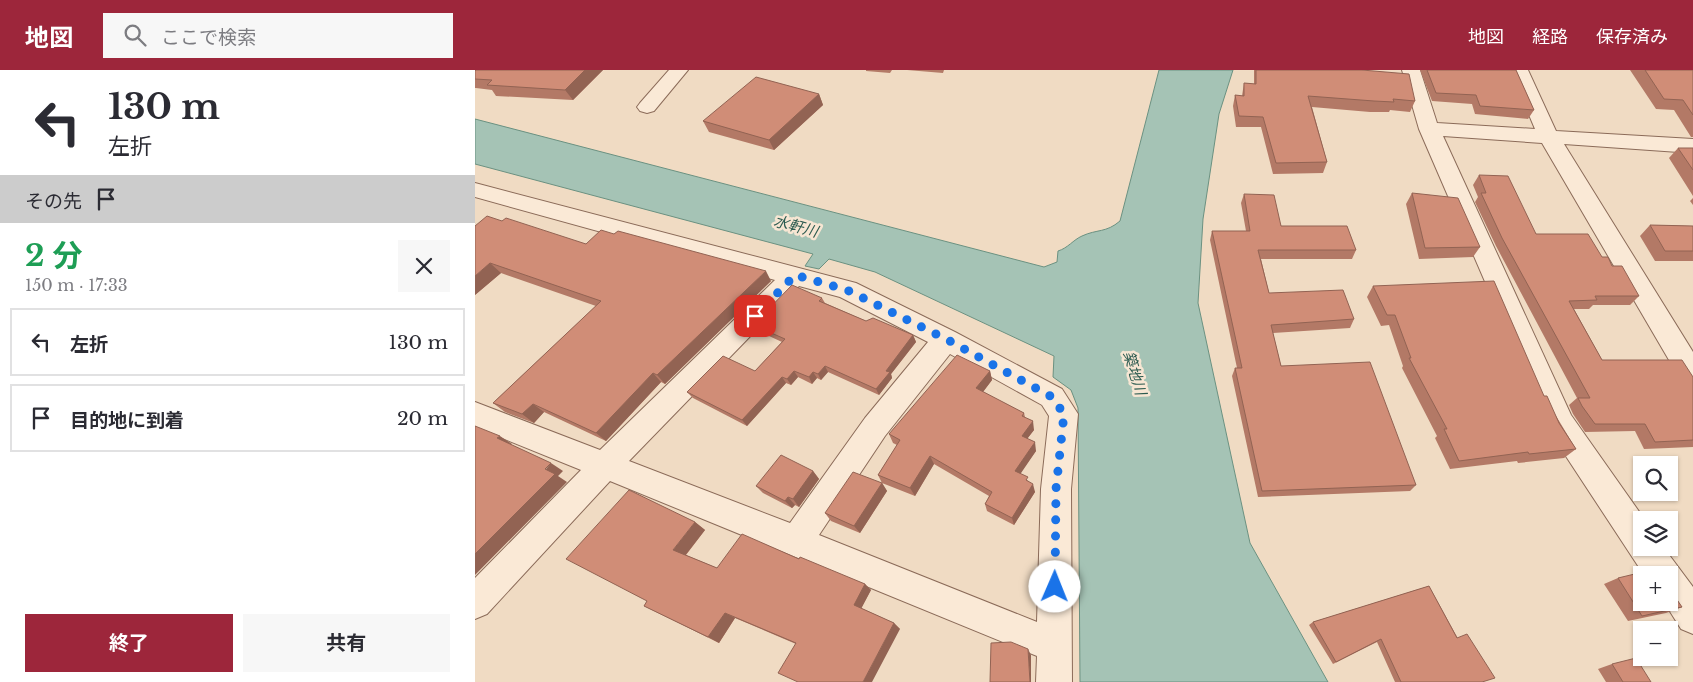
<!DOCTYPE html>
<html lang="ja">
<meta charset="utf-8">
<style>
body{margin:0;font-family:"Libre Baskerville","Noto Sans JP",serif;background:#f7f7f7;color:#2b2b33;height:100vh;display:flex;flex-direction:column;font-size:19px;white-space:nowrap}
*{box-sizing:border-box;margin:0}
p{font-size:16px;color:#7c7c81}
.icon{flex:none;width:28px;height:28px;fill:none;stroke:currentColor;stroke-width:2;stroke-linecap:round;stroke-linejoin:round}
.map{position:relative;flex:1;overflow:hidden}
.drawer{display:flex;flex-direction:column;background:#fff;width:475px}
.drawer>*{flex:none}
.top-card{background:#fff;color:#2b2b33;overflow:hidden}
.fabs{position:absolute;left:1158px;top:386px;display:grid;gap:10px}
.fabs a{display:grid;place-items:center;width:45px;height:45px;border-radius:0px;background:#fff;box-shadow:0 1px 4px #0004;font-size:25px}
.pin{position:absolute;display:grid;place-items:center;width:42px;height:42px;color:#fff;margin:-21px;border-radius:10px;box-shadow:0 2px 8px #0006}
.me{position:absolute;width:55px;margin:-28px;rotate:1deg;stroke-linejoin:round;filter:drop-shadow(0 0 4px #0008)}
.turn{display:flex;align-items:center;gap:18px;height:105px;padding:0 25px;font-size:22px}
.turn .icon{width:65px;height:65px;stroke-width:2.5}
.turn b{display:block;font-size:35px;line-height:42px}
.then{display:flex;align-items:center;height:48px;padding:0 25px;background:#0003;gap:10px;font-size:19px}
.round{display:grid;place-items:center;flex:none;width:52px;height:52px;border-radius:0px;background:#f7f7f7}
.overview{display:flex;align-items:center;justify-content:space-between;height:85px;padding:0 25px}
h1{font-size:30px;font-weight:700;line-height:38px;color:#1e9e55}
.button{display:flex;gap:10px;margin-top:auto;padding:10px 25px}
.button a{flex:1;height:58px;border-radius:0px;background:#9d263b;color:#fff;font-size:20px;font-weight:700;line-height:58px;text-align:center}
.button a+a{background:#f7f7f7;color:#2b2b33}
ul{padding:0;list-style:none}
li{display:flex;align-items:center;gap:15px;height:68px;margin:0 10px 8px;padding:0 15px;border:2px solid #e1e1e2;border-radius:0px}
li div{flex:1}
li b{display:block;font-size:19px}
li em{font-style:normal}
header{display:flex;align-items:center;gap:30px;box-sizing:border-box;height:70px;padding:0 25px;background:#9d263b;color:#fff}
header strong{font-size:24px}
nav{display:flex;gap:28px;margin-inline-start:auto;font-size:18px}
.search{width:350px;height:45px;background:#f7f7f7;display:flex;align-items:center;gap:12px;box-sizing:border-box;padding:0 18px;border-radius:0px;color:#7c7c81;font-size:19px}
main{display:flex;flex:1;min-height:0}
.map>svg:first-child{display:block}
.water{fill:#a5c3b5;stroke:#6b9181}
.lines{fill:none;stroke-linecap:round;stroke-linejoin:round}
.minor-casing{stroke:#8b6b59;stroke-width:2}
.minor{fill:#fae9d6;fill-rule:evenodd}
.wall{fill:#b37966}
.shaded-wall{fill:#926353}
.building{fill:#d08d77;stroke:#926353}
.route{stroke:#1a73e8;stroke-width:9;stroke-dasharray:0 16.2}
.labels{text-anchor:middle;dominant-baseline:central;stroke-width:5;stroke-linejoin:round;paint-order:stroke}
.water-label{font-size:15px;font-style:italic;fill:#2c5b50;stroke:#f7e6d3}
</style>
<header>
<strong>地図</strong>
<div class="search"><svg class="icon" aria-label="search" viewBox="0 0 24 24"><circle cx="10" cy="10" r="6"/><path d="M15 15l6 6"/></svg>ここで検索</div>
<nav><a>地図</a><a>経路</a><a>保存済み</a></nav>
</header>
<main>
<section class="drawer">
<div class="top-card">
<div class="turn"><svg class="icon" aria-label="left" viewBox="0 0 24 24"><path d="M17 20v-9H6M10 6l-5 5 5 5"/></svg><div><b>130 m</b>左折</div></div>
<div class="then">その先<svg class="icon" aria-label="arrive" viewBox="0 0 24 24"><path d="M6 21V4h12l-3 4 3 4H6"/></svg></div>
</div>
<div class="overview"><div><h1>2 分</h1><p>150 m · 17:33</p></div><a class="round"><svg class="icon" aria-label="close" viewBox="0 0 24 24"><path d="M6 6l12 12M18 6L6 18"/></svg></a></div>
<ul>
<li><svg class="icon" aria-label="left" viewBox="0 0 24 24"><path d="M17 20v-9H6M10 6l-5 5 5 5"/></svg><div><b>左折</b></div><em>130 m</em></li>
<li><svg class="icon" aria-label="arrive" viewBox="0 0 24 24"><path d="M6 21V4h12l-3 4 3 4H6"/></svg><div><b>目的地に到着</b></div><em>20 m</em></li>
</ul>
<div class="button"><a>終了</a><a>共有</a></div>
</section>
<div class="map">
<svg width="1218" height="612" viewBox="0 0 1218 612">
<rect width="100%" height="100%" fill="#f0dbc3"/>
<path class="water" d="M684,0H758L744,44L728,149L723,233L775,473L853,612H605L603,338L596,320L578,307L579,286L400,202L354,189L344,199L330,196L338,184L0,94V49L569,197L582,192L583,181C593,178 598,170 607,166C622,159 631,163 645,151Z"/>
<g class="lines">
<g class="minor-casing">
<path id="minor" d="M194,0H213L179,41L172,43L165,41L162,37L165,33Z
M927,0H945L962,53L1060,59L1035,0H1053L1081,61L1218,69V83L1089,74L1218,282V317L1208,314L1067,73L968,66L1096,345L1170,450H1166V478H1189L1218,517V564L1206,559L1189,532H1194V505H1169L1075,362L944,59Z
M0,113L381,213L480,262L587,319L603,344L596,419L597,612H561L562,586L135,411L12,544L0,549V508L106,400L0,357V332L125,380L300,210L0,127ZM324,216L365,227L453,272L390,348L315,453L154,391ZM475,284L567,335L574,346L566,419L562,552L344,465L410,366Z"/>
</g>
<use href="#minor" class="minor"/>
</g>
<path class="wall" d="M0,0H128L98,30L21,26L17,20L1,18H0Z
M391,0H417L415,3L391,1Z
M432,0H469L468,3Z
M779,0H887L940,31L935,42L915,40L914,42H895L837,37L852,92L848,103L798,104L786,57H761L758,36L760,25L767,26L769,13L779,14Z
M945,0H1041L1059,40L1053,49L1000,44L997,34L957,31Z
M1155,0H1218V67H1216L1199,40L1181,39Z
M344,24L348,35L299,80L234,62L228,51Z
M1203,78H1218V126L1194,88Z
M1004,105L1061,164L1127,187L1137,196L1164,226L1155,235H1118L1114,239H1099L1127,290L1218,307V377L1169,379L1160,361L1110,362L1098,344L1094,335L1102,328L1021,176L1000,132L1003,127L998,115Z
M937,123L1005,177L998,187L944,189L931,134Z
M769,124L806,156L881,180L877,189H786L794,223L879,249L875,258L798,263L806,296L941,415L935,421L783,427L757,306L760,298H762L735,170L737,161H771L766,133Z
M1218,128V135L1215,131Z
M27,151L111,174L296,211L190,314L186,312L131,371L69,342L59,353L30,342L18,333L121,236L26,203L0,225Z
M1175,155L1218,156V191H1180L1165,166Z
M898,216L1069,326L1101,379L1089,388L1043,393L1042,391L975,399L960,368L962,366L927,298L928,296L914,255L906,256L892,227Z
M347,228L350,233L391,251L438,265L441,272L416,304L417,308L404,325L353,302L346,310L342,308L337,314L323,307L316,315L311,313L272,356L218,328L212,322L280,301L307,272L283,261L278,255Z
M515,301L517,310L508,322L549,343L550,347L559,360L552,369L561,381L545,403L554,412L560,422L539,455L512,441L510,434L514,426L459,394L440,426L407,413L403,405L422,375L418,373L414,364Z
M338,401L344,409L324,437L320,435L317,438L288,423L281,416Z
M407,413L412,421L385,463L356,451L350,443Z
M220,452L230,460L211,485L242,498L324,489L390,514L396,520L386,538L419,553L425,559L321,574L260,548L244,573L169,536Z
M1166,505L1207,537L1191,543L1153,551L1129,514L1143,508Z
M954,516L1007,612H920L902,572L858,594L834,555L838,552Z
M1137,594L1176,612H1131L1123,599Z"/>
<path class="shaded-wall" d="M110,0H128L98,30L90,20Z
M344,24L348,35L299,80L294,70Z
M15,193L26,203L0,225V206Z
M291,201L296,211L190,314L182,305Z
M438,265L441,272L416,304L417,308L404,325L401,319L411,301Z
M350,296L353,302L346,310L343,304Z
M319,301L323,307L316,315L312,309Z
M515,301L517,310L504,327L501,318Z
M338,302L342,308L337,314L334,307Z
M178,303L186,312L131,371L121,363Z
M307,307L311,313L272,356L267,350Z
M58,334L69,342L59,353L47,344Z
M558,351L559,360L548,374L547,366Z
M25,366L37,374L35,377L22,368Z
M560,372L561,381L542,409L540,401Z
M455,386L459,394L440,426L435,418Z
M76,393L88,401L83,406L92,412L0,505V484Z
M338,401L344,409L324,437L318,429Z
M407,413L412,421L385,463L379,456Z
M558,414L560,422L539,455L537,448Z
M313,427L320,435L317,438L310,431Z
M220,452L230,460L209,487L198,480Z
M390,514L396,520L385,541L379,535Z
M250,543L260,548L244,573L233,567Z
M419,553L425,559L397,612H388Z
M553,579L556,585V612H555Z"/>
<path class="building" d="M1,0H110L90,20L12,15L17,10L0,9V1Z
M781,0H887L934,4L940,31L918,29L919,32L899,31L833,26L852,92L801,93L788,47L764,46L760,25L769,26V13L781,14Z
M952,0H1041L1059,40L1005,36L1001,25L961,23Z
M1170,0H1218V45L1208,30L1189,29Z
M281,7L344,24L294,70L228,51Z
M1203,78H1218V100Z
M1004,105L1033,106L1061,164H1113L1127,187H1133L1137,196H1147L1164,226H1120L1122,230L1094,231L1127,290H1207L1218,307V370L1180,372L1170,354H1120L1107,336L1103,328H1115L1027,168L1006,123H1011Z
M937,123L983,128L1005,177L950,178Z
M769,124L799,125L806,156H872L881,180H783L794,223L868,220L879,249L796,255L806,296L895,292L941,415L787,421L760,298H767L737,161H775Z
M12,146L27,151L31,148L111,174L126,160L139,164L143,161L291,201L182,305L178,303L121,363L58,334L47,344L18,333L126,231L15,193L0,206V156Z
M1175,155L1218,156V181H1190Z
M1019,211L1069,326H1072L1084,353L1101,379L1054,384L1053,382L984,391L969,359H972L934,288H936L920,245H912L898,216Z
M317,215L347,228L344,231L391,251L398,248L438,265L411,301L415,302L401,319L350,296L343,304L338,302L334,307L319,301L312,309L307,307L267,350L212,322L248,286L280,301L310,269L278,255Z
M482,285L515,301L501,318L549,343L547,346L558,351L547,366L560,372L540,401L553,407L551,410L558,414L537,448L510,434L517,422L455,386L435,418L403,405L425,370L414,364Z
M0,356L25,366L22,368L76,393L70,399L80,404L0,484Z
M306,385L338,401L318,429L313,427L310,431L281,416Z
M378,402L407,413L379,456L350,443Z
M154,420L220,452L198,480L242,498L267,464L324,489L325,487L390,514L379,535L419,553L388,612H323L303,603L321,573L250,543L233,567L169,536L172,531L91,489Z
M1168,502L1170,505H1166V532H1194V518L1207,537L1167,546L1143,508Z
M954,516L982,568L992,564L1020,608L1007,612H926L906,569L861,592L838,552Z
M536,572L553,579L555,612H515L516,573Z
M1161,588L1176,612H1148L1137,594Z"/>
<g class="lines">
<path class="route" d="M280,246L320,205L372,220L471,269L577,327L589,344L581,419L580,517"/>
</g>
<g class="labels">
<g class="water-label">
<text transform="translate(321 156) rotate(15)">水軒川</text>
<text transform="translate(660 303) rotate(73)">築地川</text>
</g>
</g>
</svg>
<div class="fabs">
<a><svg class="icon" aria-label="search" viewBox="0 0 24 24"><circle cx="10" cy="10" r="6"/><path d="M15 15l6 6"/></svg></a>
<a><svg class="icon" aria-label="layers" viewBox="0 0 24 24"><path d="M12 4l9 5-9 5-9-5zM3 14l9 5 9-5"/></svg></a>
<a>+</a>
<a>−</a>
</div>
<div class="pin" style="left:280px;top:246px;background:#d93025"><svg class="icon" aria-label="arrive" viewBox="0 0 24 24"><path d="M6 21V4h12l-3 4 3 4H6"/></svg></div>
<svg class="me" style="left:580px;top:517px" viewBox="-20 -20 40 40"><circle r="19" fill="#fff"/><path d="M0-13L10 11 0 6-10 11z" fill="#1a73e8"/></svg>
</div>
</main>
